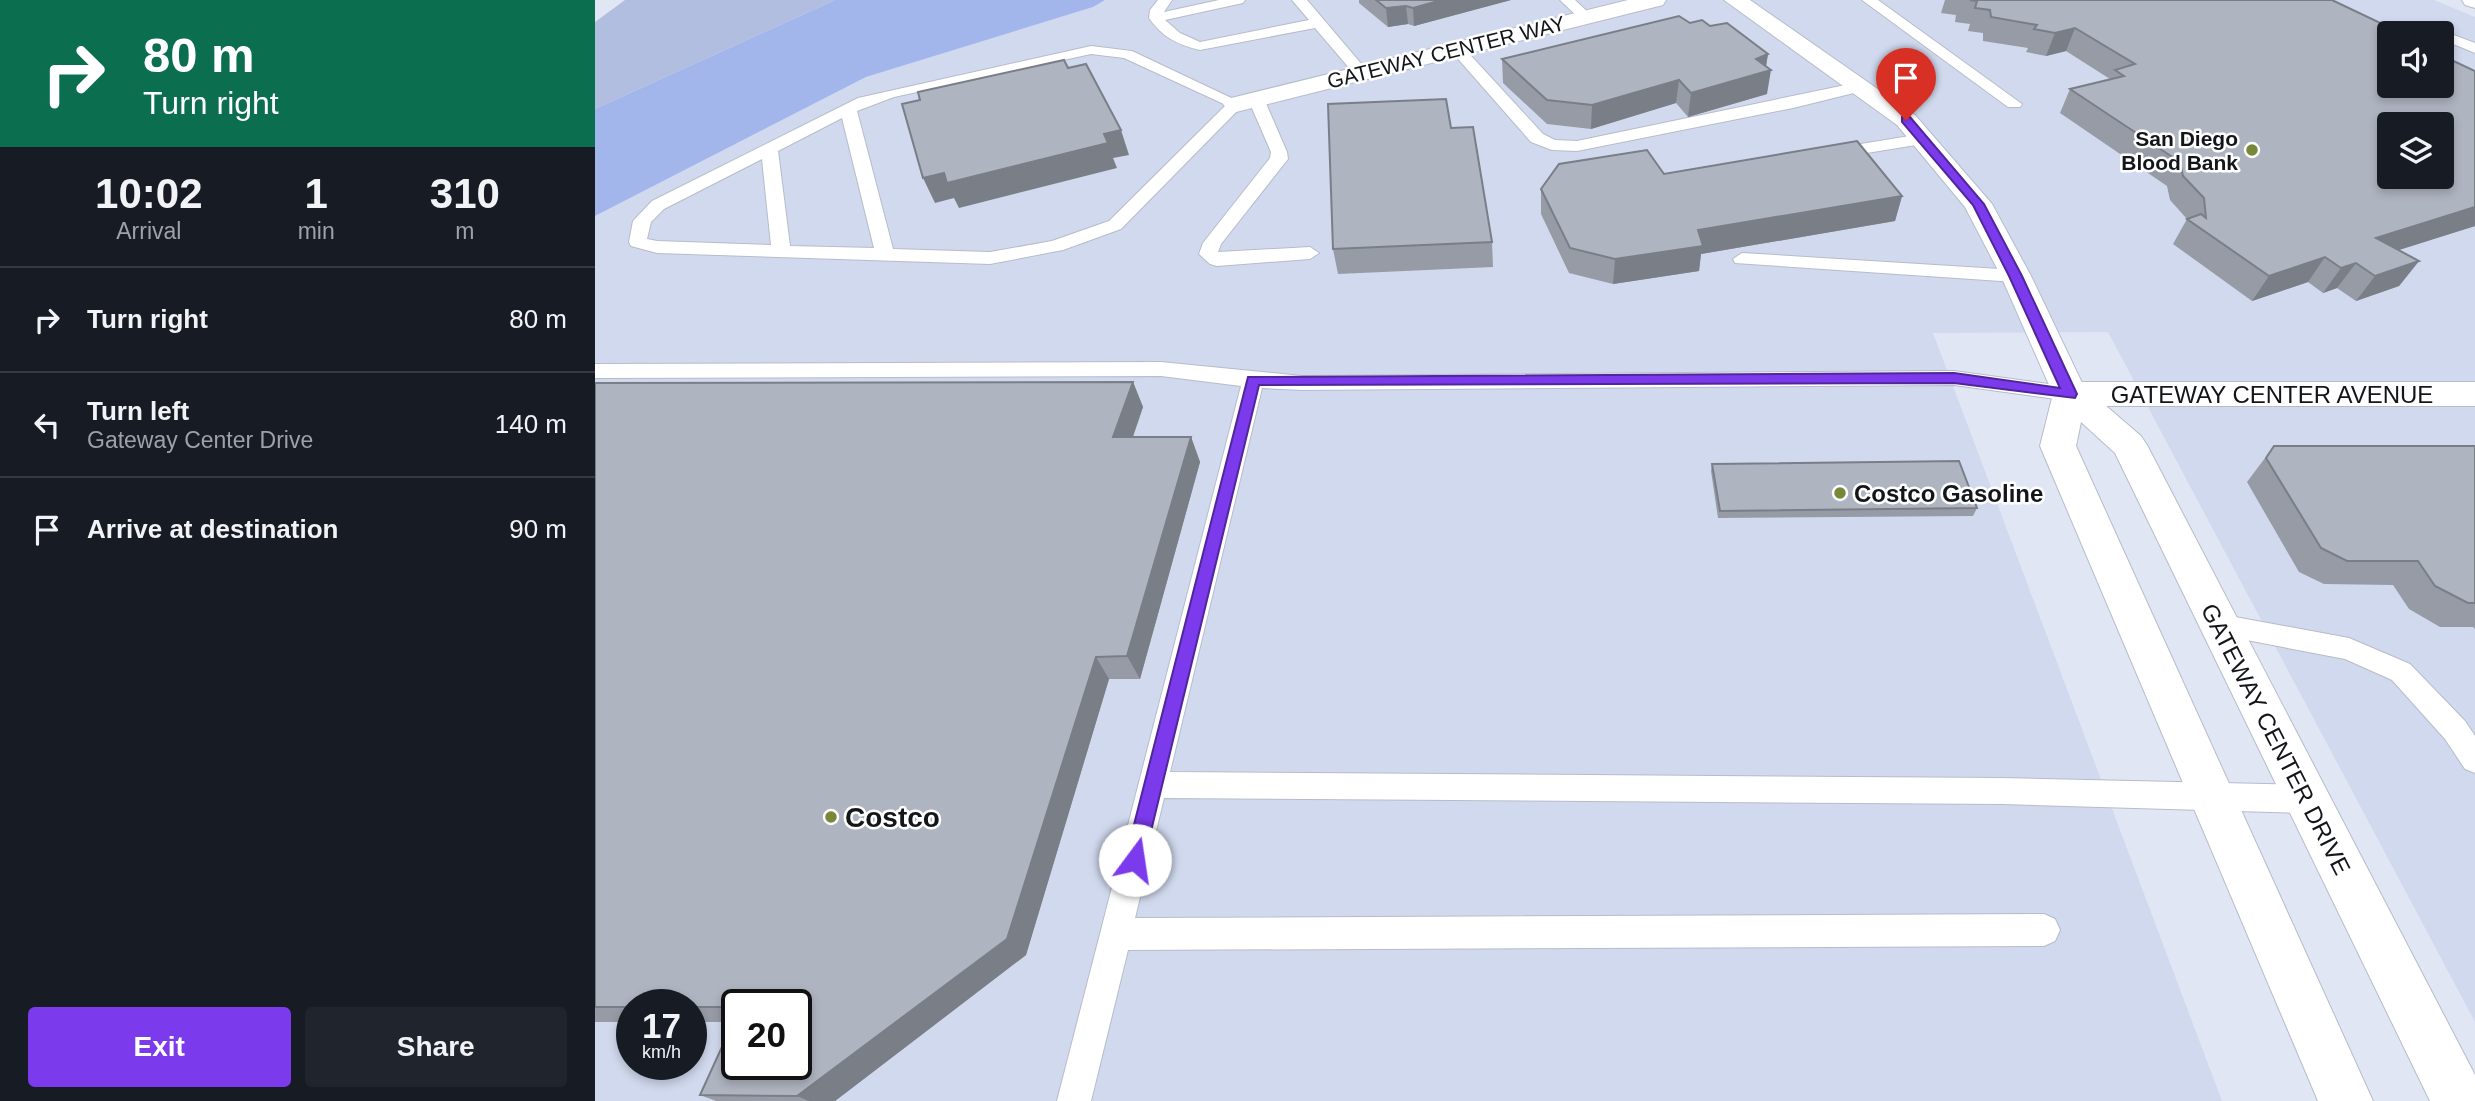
<!DOCTYPE html>
<style>
body{margin:0;font-family:Arial,sans-serif;background:#20242c;color:#f1f3f6;height:100vh;display:flex;flex-direction:column;font-size:26px;white-space:nowrap}
*{box-sizing:border-box;margin:0}
p{font-size:23px;color:#9ea1a6}
.icon{flex:none;width:38px;height:38px;fill:none;stroke:currentColor;stroke-width:2;stroke-linecap:round;stroke-linejoin:round}
.map{position:relative;flex:1;overflow:hidden}
.drawer{display:flex;flex-direction:column;background:#171b24;width:595px}
.drawer>*{flex:none}
.top-card{background:#0b6e4f;color:#fff;overflow:hidden}
.tools{position:absolute;left:1782px;top:21px;display:grid;gap:14px}
.tools a{display:grid;place-items:center;width:77px;height:77px;border-radius:7px;background:#171b24;box-shadow:0 4px 10px #0003;font-size:35px}
.speed{position:absolute;left:21px;top:989px;display:flex;gap:14px;font-size:35px;font-weight:700;text-align:center}
.speed>*{display:grid;place-content:center;width:91px;height:91px;border-radius:50%;background:#171b24;box-shadow:0 4px 10px #0003;line-height:1}
.speed small{font-size:18px;font-weight:400}
.speed .limit{border:4px solid #111;border-radius:10px;background:#fff;color:#111}
.pin{position:absolute;display:grid;place-items:center;width:60px;height:60px;color:#fff;margin:-72px -30px;border-radius:50% 50% 50% 0;rotate:-45deg;box-shadow:0 0 7px #0007}
.pin .icon{rotate:45deg}
.me{position:absolute;width:77px;margin:-38px;rotate:14deg;stroke-linejoin:round;filter:drop-shadow(0 0 5px #0008)}
.turn{display:flex;align-items:center;gap:24px;height:147px;padding:0 28px;font-size:32px}
.turn .icon{width:91px;height:91px;stroke-width:2.5}
.turn b{display:block;font-size:49px;line-height:60px}
.eta{display:flex;justify-content:space-evenly;align-items:center;height:119px;text-align:center}
.eta b{font-size:42px;font-weight:800;line-height:49px}
.primary-button{display:flex;gap:14px;margin-top:auto;padding:14px 28px}
.primary-button a{flex:1;height:80px;border-radius:7px;background:#7c3aed;color:#fff;font-size:28px;font-weight:800;line-height:80px;text-align:center}
.primary-button a+a{background:#20242c;color:#f1f3f6}
ul{padding:0;list-style:none}
li{display:flex;align-items:center;gap:21px;height:105px;padding:0 28px;border-top:2px solid #363941}
li div{flex:1}
li b{display:block;font-size:26px}
li em{font-style:normal}
main{display:flex;flex:1;min-height:0}
.map>svg:first-child{display:block}
.built{fill:#d1d9ee;fill-rule:evenodd}
.green{fill:#b2bee0}
.forest{fill:#a3b6ec}
.lines{fill:none;stroke-linecap:round;stroke-linejoin:round}
.service-casing{stroke:#b7bcc9;stroke-width:2}
.minor-casing{stroke:#b7bcc9;stroke-width:2}
.tertiary-casing{stroke:#b7bcc9;stroke-width:2}
.service{fill:#fff;fill-rule:evenodd}
.minor{fill:#fff;fill-rule:evenodd}
.tertiary{fill:#fff;fill-rule:evenodd}
.wall{fill:#969ba6;fill-rule:evenodd}
.shaded-wall{fill:#7a7e87}
.building{fill:#afb4c1;stroke:#7a7e87;stroke-width:2;fill-rule:evenodd}
.route{fill:#7c3aed;stroke:#51269a;stroke-width:2}
.poi-dot{fill:#778838;stroke:#fff;stroke-width:2.5}
.labels{text-anchor:middle;dominant-baseline:central;stroke-width:5;stroke-linejoin:round;paint-order:stroke}
.far-street-label{font-size:21px;fill:#131519;stroke:#fff}
.far-poi-label{font-size:21px;font-weight:bold;fill:#131519;stroke:#fff;text-anchor:end}
.street-label{font-size:24px;fill:#131519;stroke:#fff}
.poi-label{font-size:24px;font-weight:bold;fill:#131519;stroke:#fff;text-anchor:start}
.near-poi-label{font-size:28px;font-weight:bold;fill:#131519;stroke:#fff;text-anchor:start}
</style>
<main>
<section class="drawer">
<div class="top-card">
<div class="turn"><svg class="icon" aria-label="right" viewBox="0 0 24 24"><path d="M7 20v-9h11M14 6l5 5-5 5"/></svg><div><b>80 m</b>Turn right</div></div>
</div>
<div class="eta">
<div><b>10:02</b><p>Arrival</p></div>
<div><b>1</b><p>min</p></div>
<div><b>310</b><p>m</p></div>
</div>
<ul>
<li><svg class="icon" aria-label="right" viewBox="0 0 24 24"><path d="M7 20v-9h11M14 6l5 5-5 5"/></svg><div><b>Turn right</b></div><em>80 m</em></li>
<li><svg class="icon" aria-label="left" viewBox="0 0 24 24"><path d="M17 20v-9H6M10 6l-5 5 5 5"/></svg><div><b>Turn left</b><p>Gateway Center Drive</p></div><em>140 m</em></li>
<li><svg class="icon" aria-label="arrive" viewBox="0 0 24 24"><path d="M6 21V4h12l-3 4 3 4H6"/></svg><div><b>Arrive at destination</b></div><em>90 m</em></li>
</ul>
<div class="primary-button"><a>Exit</a><a>Share</a></div>
</section>
<div class="map">
<svg width="1880" height="1101" viewBox="0 0 1880 1101">
<rect width="100%" height="100%" fill="#e1e6f4"/>
<path class="built" d="M510,0H1839L1880,17V1022L1513,332L1338,333L1627,1101H0V216L271,77L498,7ZM1794,33H1846V86H1794ZM1794,124H1846V177H1794ZM37,1004H96V1064H37ZM142,1004H201V1064H142Z"/>
<path class="green" d="M30,0H240L0,109V22Z"/>
<path class="forest" d="M240,0H510L498,7L271,77L0,216V109Z"/>
<g class="lines">
<g class="service-casing">
<path id="service" d="M563,0H577L569,12L624,0H650L648,3L570,20L585,33L605,42L714,20L697,0H712L774,73L766,78L761,76L720,28L605,50C583,45 567,37 554,18L555,10Z
M965,0H980L998,17L991,21L986,20Z
M1267,0H1283L1427,104L1425,107H1413Z
M1856,34L1880,43V53L1851,41L1849,38Z
M862,45L867,46L948,134L960,140L982,141L1265,82L1273,87L1271,90L1198,108L982,151L957,150L936,142L857,52L855,49L857,46Z
M496,46L537,51L649,104L526,229L468,250L395,264L62,253L36,246L34,242L38,221L57,201L263,98ZM496,54L529,58L631,105L514,221L457,241L395,252L298,249L262,111L299,97ZM247,118L279,248L195,246L183,151ZM167,159L176,245L62,241L52,239L56,222L69,209Z
M661,94L669,99L692,152L693,159L626,244L623,252L715,247L724,253L715,259L622,266L615,264L604,254L608,243L675,158L676,152L653,99Z
M1327,134L1335,139L1333,143L1235,159L1227,154L1235,149Z
M1147,253L1421,270L1431,276L1421,282L1140,263L1138,259Z
M566,362L707,376L1359,371L1475,387L1483,389L1486,394L1483,399L1475,401L1359,385L707,390L667,388L575,772L1407,778L1710,785L1720,789L1725,799L1720,809L1710,813L1407,804L569,798L540,918L1449,914L1460,919L1465,930L1460,941L1449,946L533,950L496,1101H462L646,386L566,376L0,378V364Z
M1624,614L1754,638L1815,664L1870,721L1880,736V773L1870,769L1850,739L1797,680L1750,659L1615,633L1611,625L1615,617Z"/>
</g>
<g class="minor-casing">
<path id="minor" d="M1033,0H1071L1068,5L641,112L632,109L628,104L632,99Z
M1867,0H1880V8L1870,5Z
M1475,382H1880V406H1475L1463,402L1458,394L1463,386Z"/>
</g>
<g class="tertiary-casing">
<path id="tertiary" d="M1129,0H1155L1320,115L1397,204L1436,276L1489,387L1546,436L1552,445L1880,1075V1101H1835L1520,453L1486,422L1481,446L1778,1101H1723L1445,446L1458,394L1406,276L1370,207L1302,125Z"/>
</g>
<use href="#service" class="service"/>
<use href="#minor" class="minor"/>
<use href="#tertiary" class="tertiary"/>
</g>
<path class="wall" d="M764,0H916L819,26L813,24L793,27L764,3Z
M1350,0H1737L1880,71V226L1803,250L1824,261L1804,286L1761,301L1742,288L1728,293L1713,282L1657,301L1578,244L1592,219L1575,200L1572,186L1465,113L1475,89L1515,79L1471,51L1451,56L1431,52L1433,48L1388,41V33L1373,31L1375,24L1360,22L1361,15L1346,13Z
M1095,23L1115,26L1173,54L1171,66L1172,94L1093,117L1081,103L996,129L952,124L908,83L907,59Z
M856,128L897,242L898,267L743,274L738,249Z
M1069,174L1307,196L1300,221L1106,254L1104,271L1018,284L974,273L946,214V189Z
M538,382L548,407L538,437H596L605,462L545,679H514L431,955L240,1101H121L105,1095L138,1022H96V1004H37V1022H0V383ZM142,1004L201,1064H142Z
M1679,446H1880V629L1878,627H1845L1814,609L1798,585L1729,584L1704,572L1652,482Z
M1117,464L1382,508L1378,516L1123,518L1116,471Z"/>
<path class="shaded-wall" d="M847,0H916L819,26L818,8Z
M811,6L813,24L793,27L791,8Z
M1480,28L1471,51L1451,56L1460,33Z
M1853,47L1846,57V49Z
M1173,54L1170,72L1176,70L1172,94L1093,117L1096,93L1161,59Z
M1084,80L1081,103L996,129L997,105Z
M526,130L534,155L518,158L522,168L364,208L359,198L340,203L328,178Z
M1307,196L1300,221L1106,254L1104,271L1018,284L1020,259L1103,230Z
M1880,207V226L1763,263L1781,238Z
M1730,257L1713,282L1657,301L1674,276Z
M1824,261L1804,286L1761,301L1780,276Z
M1761,263L1742,288L1728,293L1746,268Z
M538,382L548,407L529,462L518,437Z
M596,437L605,462L545,679L532,656Z
M501,657L514,679L431,955L240,1101H214L202,1096Z"/>
<path class="building" d="M781,0H847L818,8L811,6L791,8Z
M1375,0H1737L1804,32L1815,29L1823,33H1794V86H1846V55L1880,71V207L1781,238L1824,261L1780,276L1761,263L1746,268L1730,257L1674,276L1592,219L1606,214L1611,218L1609,198L1588,176L1585,162L1475,89L1529,76L1520,70L1540,64L1480,28L1460,33L1439,29L1442,25L1396,17L1395,10L1380,8L1382,1ZM1794,124H1846V177H1794Z
M1084,16L1095,23L1107,20L1115,26L1132,23L1173,54L1161,59L1176,70L1096,93L1084,80L997,105L952,100L907,59Z
M469,60L473,68L491,64L526,130L509,134L513,143L352,183L349,173L328,178L307,104L325,100L323,92Z
M851,99L856,128L878,127L897,242L738,249L733,104Z
M1262,141L1307,196L1103,230L1108,246L1020,259L975,248L946,189L964,164L1052,150L1069,174Z
M538,382L518,437H596L532,656L501,657L412,939L202,1096L105,1095L142,1014V1064H201V1004H142V1007H96V1004H37V1007H0V383Z
M1679,446H1880V603H1873L1840,586L1823,561H1752L1726,548L1671,458Z
M1364,461L1382,508L1125,511L1117,464Z"/>
<path class="route" d="M1307,117H1315L1389,204L1427,276L1482,394L1480,398L1359,383L664,385L549,860L547,866L540,869L533,866L530,860L653,377L1359,373L1465,388L1414,276L1378,205L1307,122Z"/>
<g class="poi-dot">
<circle cx="1657" cy="150" r="7"/>
<circle cx="1245" cy="493" r="7"/>
<circle cx="236" cy="817" r="7"/>
</g>
<g class="labels">
<g class="far-street-label">
<text transform="translate(851 52) rotate(-14)">GATEWAY CENTER WAY</text>
</g>
<g class="far-poi-label">
<text x="1643" y="138">San Diego<tspan x="1643" dy="24">Blood Bank</tspan></text>
</g>
<g class="street-label">
<text x="1677" y="394">GATEWAY CENTER AVENUE</text>
<text transform="translate(1681 739) rotate(63)">GATEWAY CENTER DRIVE</text>
</g>
<g class="poi-label">
<text x="1259" y="493">Costco Gasoline</text>
</g>
<g class="near-poi-label">
<text x="250" y="817">Costco</text>
</g>
</g>
</svg>
<div class="tools">
<a><svg class="icon" aria-label="sound" viewBox="0 0 24 24"><path d="M4 9h4l5-4v14l-5-4H4zM17 9q2 3 0 6"/></svg></a>
<a><svg class="icon" aria-label="layers" viewBox="0 0 24 24"><path d="M12 4l9 5-9 5-9-5zM3 14l9 5 9-5"/></svg></a>
</div>
<div class="speed"><div>17<small>km/h</small></div><div class="limit">20</div></div>
<div class="pin" style="left:1311px;top:120px;background:#d93025"><svg class="icon" aria-label="arrive" viewBox="0 0 24 24"><path d="M6 21V4h12l-3 4 3 4H6"/></svg></div>
<svg class="me" style="left:540px;top:860px" viewBox="-20 -20 40 40"><circle r="19" fill="#fff"/><path d="M0-13L10 11 0 6-10 11z" fill="#7c3aed"/></svg>
</div>
</main>
